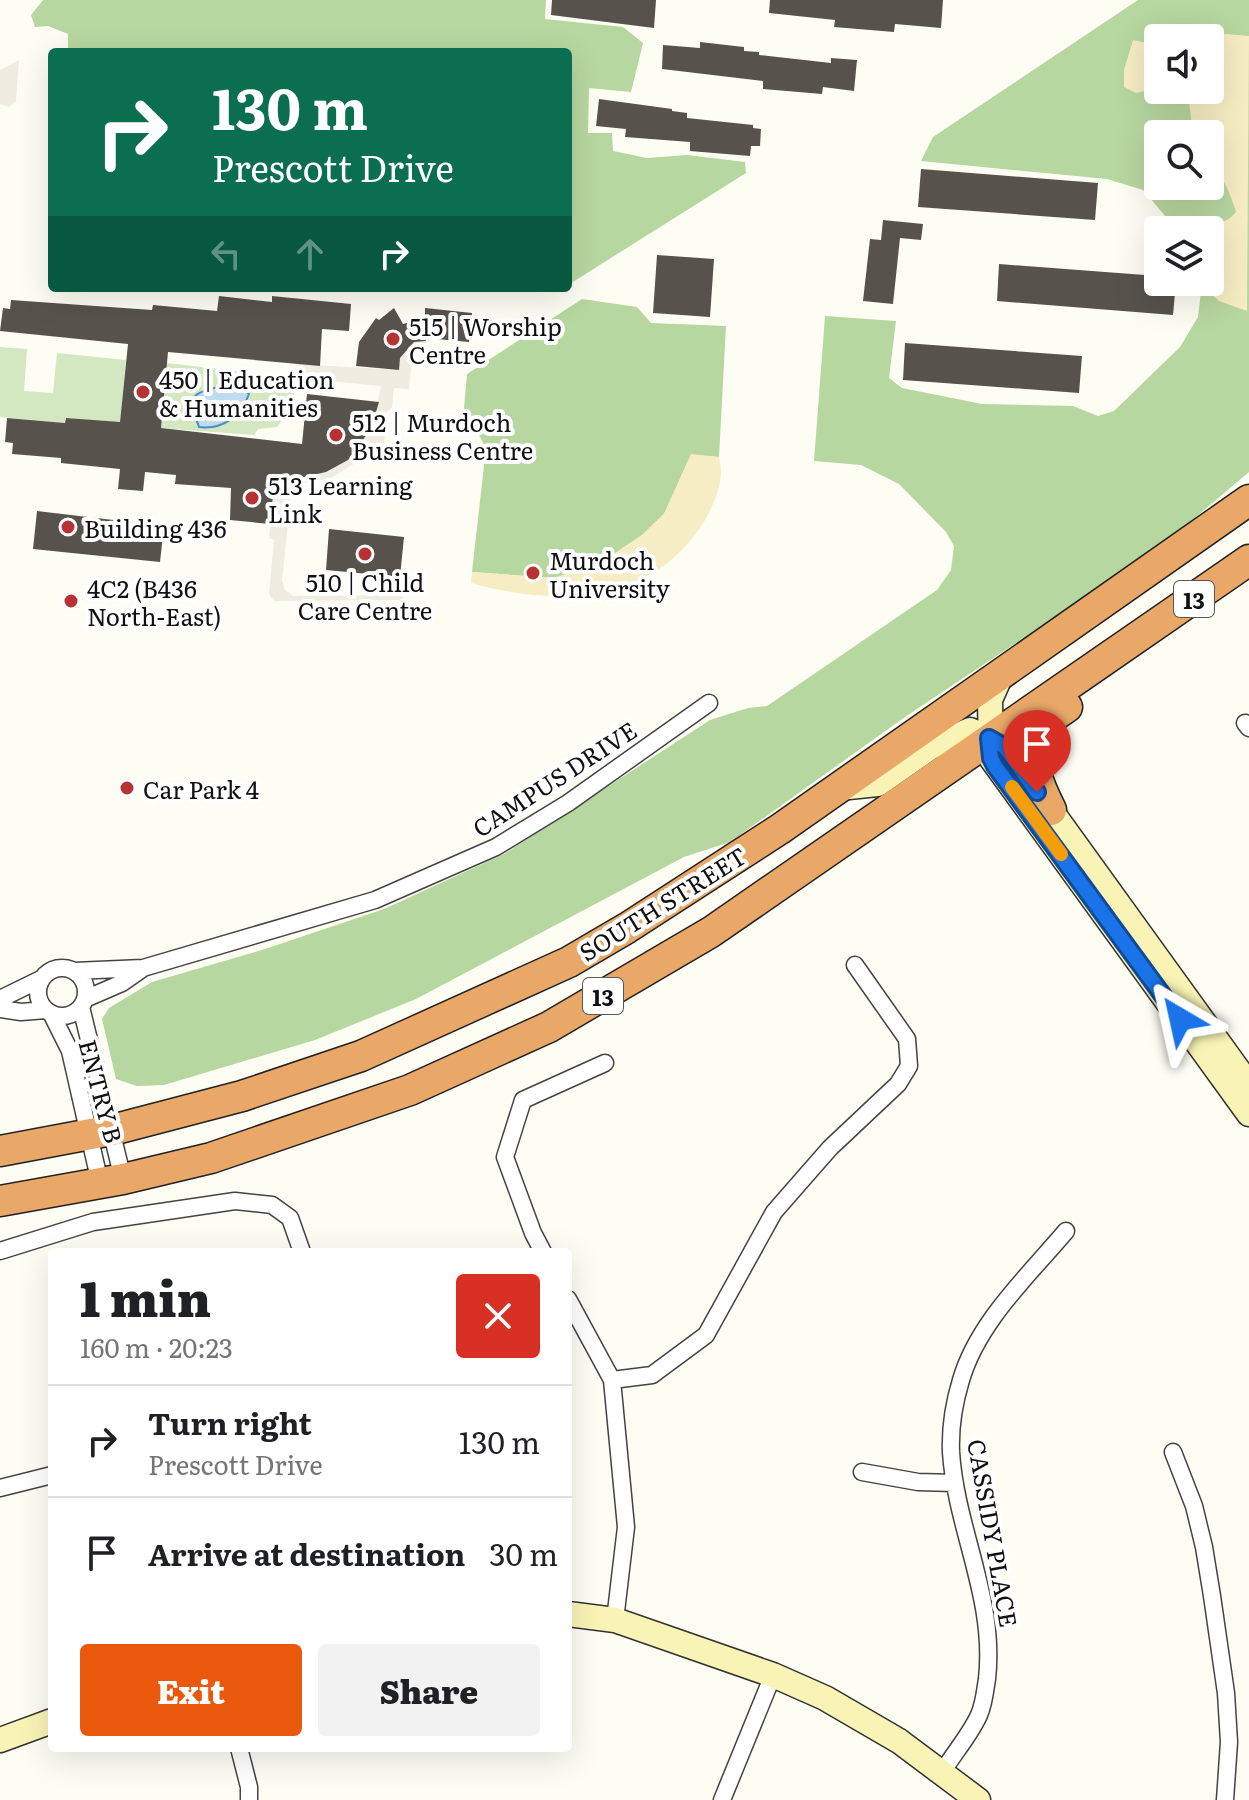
<!DOCTYPE html>
<meta charset="utf-8">
<style>
body{margin:0;font-family:Literata,serif;background:#f2f2f2;color:#202124;height:100vh;display:flex;flex-direction:column;font-size:30px;white-space:nowrap}
*{box-sizing:border-box;margin:0}
p{font-size:26px;color:#757577}
.icon{flex:none;width:44px;height:44px;fill:none;stroke:currentColor;stroke-width:2;stroke-linecap:round;stroke-linejoin:round}
.map{position:relative;flex:1;overflow:hidden}
.drawer{position:absolute;left:48px;top:1248px;width:524px;height:504px;display:flex;flex-direction:column;background:#fff;border-radius:8px;box-shadow:0 8px 32px #0002}
.drawer>*{flex:none}
.hud{position:absolute;left:48px;top:48px;width:524px;height:244px;border-radius:8px;box-shadow:0 8px 32px #0002;background:#0b6e4f;color:#fff;overflow:hidden}
.fabs{position:absolute;left:1144px;top:24px;display:grid;gap:16px}
.fabs a{display:grid;place-items:center;width:80px;height:80px;border-radius:8px;background:#fff;box-shadow:0 8px 32px #0002;font-size:40px}
.pin{position:absolute;display:grid;place-items:center;width:68px;height:68px;color:#fff;margin:-82px -34px;border-radius:50% 50% 50% 0;rotate:-45deg;box-shadow:0 0 8px #0007}
.pin .icon{rotate:45deg}
.me{position:absolute;width:88px;margin:-44px;rotate:324deg;stroke-linejoin:round;filter:drop-shadow(0 0 6px #0008)}
.turn{display:flex;align-items:center;gap:28px;height:168px;padding:0 32px;font-size:36px}
.turn .icon{width:104px;height:104px;stroke-width:2.5}
.turn b{display:block;font-size:56px;line-height:68px}
.lanes{display:flex;align-items:center;height:76px;padding:0 32px;background:#0003;justify-content:center;gap:40px;direction:ltr}
.lanes .off{opacity:.35}
.round{display:grid;place-items:center;flex:none;width:84px;height:84px;border-radius:8px;background:#f2f2f2}
.head{display:flex;align-items:center;justify-content:space-between;height:136px;padding:0 32px}
h1{font-size:48px;font-weight:800;line-height:60px}
.action{display:flex;gap:16px;margin-top:auto;padding:16px 32px}
.action a{flex:1;height:92px;border-radius:8px;background:#ea580c;color:#fff;font-size:32px;font-weight:800;line-height:92px;text-align:center}
.action a+a{background:#f2f2f2;color:#202124}
ul{padding:0;list-style:none}
li{display:flex;align-items:center;gap:24px;height:112px;padding:0 32px;border-top:2px solid #e0e0e0}
li div{flex:1}
li b{display:block;font-size:30px}
li em{font-style:normal}
.map>svg:first-child{display:block}
.green{fill:#d3e7c0}
.forest{fill:#b7d7a0;fill-rule:evenodd}
.sand{fill:#f6edc4}
.plaza{fill:#efece2}
.water{fill:#bddcf2;stroke:#498ec3;stroke-width:2}
.building{fill:#58524d}
.lines{fill:none;stroke-linecap:round;stroke-linejoin:round}
.street-casing{stroke:#434343;stroke-width:19}
.secondary-casing{stroke:#323232;stroke-width:27}
.highway-casing{stroke:#212121;stroke-width:33}
.street{stroke:#fff;stroke-width:16}
.secondary{stroke:#f9f4b5;stroke-width:24}
.highway{stroke:#e9a868;stroke-width:30}
.route-casing{stroke:#114b97;stroke-width:20}
.route{stroke:#1a73e8;stroke-width:14}
.slow{stroke:#f59e0b;stroke-width:14}
.poi-dot{fill:#b73233;stroke:#fff;stroke-width:3}
.labels{text-anchor:middle;dominant-baseline:central;stroke-width:8;stroke-linejoin:round;paint-order:stroke}
.shield{fill:#fff;stroke:#585858;stroke-width:2}
.shield-label{font-size:22px;font-weight:bold;fill:#101010}
.poi-label{font-size:24px;fill:#101010;stroke:#fff;text-anchor:start}
.street-label{font-size:24px;fill:#101010;stroke:#fff}
</style>
<div class="map">
<svg width="1249" height="1800" viewBox="0 0 1249 1800">
<rect width="100%" height="100%" fill="#fefdf4"/>
<path class="green" d="M0,347L27,349L24,391L53,393L57,353L126,360L120,423L66,418L65,423L0,417Z
M167,363L298,378L289,412L277,427L258,429L254,435L161,428Z"/>
<path class="forest" d="M43,0H546L545,19L623,27L643,43L631,92L589,88L588,133H612L613,151L647,158L687,155L745,162L746,173L568,285V52H68V34L48,26L35,27L31,15Z
M1138,0H1249V472L1191,521L1131,566L905,717L730,842L684,857L416,999L315,1040L164,1085L137,1086L116,1079L102,1019L109,1008L152,982L265,949L384,909L504,854L710,720L748,708L767,706L937,590L951,570L954,546L946,532L899,484L861,465L814,461L825,316L896,321L889,378L902,388L982,404L1073,406L1098,416L1114,411L1180,347L1198,317L1202,282H1210V230H1177L1143,190L1107,179L921,161L933,137ZM1158,38H1210V90H1158ZM1158,134H1210V186H1158Z
M582,299L637,307L651,323L726,326L719,457L691,455L664,514L642,535L599,564L554,578L472,572L486,448L464,408L467,374Z"/>
<path class="sand" d="M1226,34L1249,36L1247,311L1219,301L1209,292L1208,230C1218,222 1229,222 1236,212C1230,193 1224,177 1210,164V134H1193L1189,102L1183,92L1174,90H1210V38Z
M1133,40L1158,45V88L1136,93L1124,87V70Z
M691,454L719,457C725,479 716,500 705,520C655,604 557,607 471,583L472,572L554,578L599,564L642,535L664,514Z"/>
<path class="plaza" d="M19,60L16,101L9,107L0,104V70Z
M426,341L427,349L412,356L409,389L394,388L392,408L386,412L384,443L372,446L360,460L331,478L292,486L282,580L285,590L293,596L403,595V600L274,601L269,594L274,540L269,538L275,476L304,477L326,472L347,460L371,429L381,386L298,378L299,364L398,370L400,358L414,342Z"/>
<path class="water" d="M224,385L243,388L249,394C241,416 223,430 199,427C197,420 194,415 192,409C187,390 213,390 224,385Z"/>
<path class="building" d="M552,0H656L654,28L551,15Z
M770,0H943L941,28L895,24L894,32L834,27L835,20L769,13Z
M700,42L744,47V51L759,52V55L831,63V58L857,60L854,91L823,87L822,94L763,89V81L662,69L663,45L700,48Z
M599,99L672,109V111L687,113V118L753,125V128L761,129L760,146H751L750,156L690,151V142L625,137L626,129L596,126Z
M921,169L1098,183L1095,220L918,207Z
M883,220L923,224L921,240L900,238L893,304L863,301L870,239L881,240Z
M657,255L714,259L710,317L653,313Z
M999,264L1158,276V282H1176L1173,315L997,301Z
M219,296L272,302V296L351,304L349,331L322,329L320,366L168,352L161,428L302,444L307,394L379,402L371,429L348,460L326,472L304,477L275,476L270,524L230,520L231,488L175,484L176,475L145,472L143,491L118,489L120,469L61,463V458L12,454L13,443L5,442L7,418L65,423L66,418L120,422L128,344L0,331L3,308L10,309L11,300L152,310L153,305L217,311Z
M394,308L403,324L425,318V308L472,313L469,342L426,338V341L414,342L400,358L399,370L356,366L359,342L376,318L379,320Z
M905,343L1082,356L1079,393L903,380Z
M37,511L164,526L160,562L33,549Z
M329,529L404,537L400,577L326,570Z"/>
<g class="lines">
<g class="street-casing">
<path id="street" d="M1245,723L1249,728
M38 992a24 24 0 1 1 48 0a24 24 0 1 1-48 0Z
M74,971L143,968L375,900L496,847L568,803L709,703
M0,999L41,979
M85,999L122,983L142,969
M81,1007L123,1179
M0,1009L21,1012L46,1010
M51,1013L70,1051L100,1183
M0,1251L93,1222L235,1201L272,1205L290,1218L302,1252
M543,1252L533,1233L505,1157L523,1100L605,1063
M568,1299L612,1380L626,1527L615,1620
M612,1380L652,1375L706,1335L774,1212L830,1148L898,1084L909,1066L907,1039L855,965
M1173,1452L1194,1506L1204,1547L1212,1596L1226,1693L1229,1742L1225,1800
M862,1472L918,1482L955,1483
M0,1488L52,1475
M239,1748L249,1787V1800
M943,1771C954,1753 970,1735 979,1715C984,1704 985,1691 987,1679C996,1598 956,1530 951,1452C950,1428 954,1403 961,1380C978,1322 1028,1276 1066,1231
M722,1800L773,1675"/>
</g>
<g class="secondary-casing">
<path id="secondary" d="M1001,675L990,700L991,758L1249,1114
M839,788L878,784L931,747L970,730L1005,747L1249,1085
M568,1614L615,1620L773,1675L825,1698L899,1741L978,1800
M0,1740L52,1721"/>
</g>
<g class="highway-casing">
<path id="highway" d="M1051,810C1040,788 1024,755 1038,731C1043,721 1058,714 1067,707
M0,1151L112,1130L242,1096L361,1056L569,962L627,928L780,829L1249,500
M0,1201L123,1179L211,1158L410,1090L549,1027L711,932L1249,560"/>
</g>
<use href="#street" class="street"/>
<use href="#secondary" class="secondary"/>
<use href="#highway" class="highway"/>
</g>
<g class="lines">
<g class="route-casing">
<path id="route" d="M1037,792L1005,747L989,738L991,758L995,766L1180,1019"/>
</g>
<use href="#route" class="route"/>
<path class="slow" d="M1012,787L1061,854"/>
</g>
<g class="poi-dot">
<circle cx="393" cy="339" r="8"/>
<circle cx="143" cy="392" r="8"/>
<circle cx="336" cy="435" r="8"/>
<circle cx="252" cy="498" r="8"/>
<circle cx="68" cy="527" r="8"/>
<circle cx="365" cy="554" r="8"/>
<circle cx="533" cy="573" r="8"/>
<circle cx="71" cy="601" r="8"/>
<circle cx="127" cy="788" r="8"/>
</g>
<g class="labels">
<g class="shield">
<rect x="1174" y="581" width="40" height="36" rx="6"/>
<rect x="583" y="978" width="40" height="36" rx="6"/>
</g>
<g class="shield-label">
<text x="1194" y="599">13</text>
<text x="603" y="996">13</text>
</g>
<g class="poi-label">
<text x="409" y="325">515 | Worship<tspan x="409" dy="28">Centre</tspan></text>
<text x="159" y="378">450 | Education<tspan x="159" dy="28">&amp; Humanities</tspan></text>
<text x="352" y="421">512 | Murdoch<tspan x="352" dy="28">Business Centre</tspan></text>
<text x="268" y="484">513 Learning<tspan x="268" dy="28">Link</tspan></text>
<text x="84" y="527">Building 436</text>
<text x="549" y="559">Murdoch<tspan x="549" dy="28">University</tspan></text>
<text x="365" y="581" text-anchor="middle">510 | Child<tspan x="365" dy="28">Care Centre</tspan></text>
<text x="87" y="587">4C2 (B436<tspan x="87" dy="28">North-East)</tspan></text>
<text x="143" y="788">Car Park 4</text>
</g>
<g class="street-label">
<text transform="translate(554 778) rotate(-33)">CAMPUS DRIVE</text>
<text transform="translate(662 903) rotate(-32)">SOUTH STREET</text>
<text transform="translate(102 1091) rotate(75)">ENTRY B</text>
<text transform="translate(994 1533) rotate(80)">CASSIDY PLACE</text>
</g>
</g>
</svg>
<div class="fabs">
<a><svg class="icon" aria-label="sound" viewBox="0 0 24 24"><path d="M4 9h4l5-4v14l-5-4H4zM17 9q2 3 0 6"/></svg></a>
<a><svg class="icon" aria-label="search" viewBox="0 0 24 24"><circle cx="10" cy="10" r="6"/><path d="M15 15l6 6"/></svg></a>
<a><svg class="icon" aria-label="layers" viewBox="0 0 24 24"><path d="M12 4l9 5-9 5-9-5zM3 14l9 5 9-5"/></svg></a>
</div>
<div class="pin" style="left:1037px;top:792px;background:#d93025"><svg class="icon" aria-label="arrive" viewBox="0 0 24 24"><path d="M6 21V4h12l-3 4 3 4H6"/></svg></div>
<svg class="me" style="left:1180px;top:1019px" viewBox="-20 -20 40 40"><path d="M0-17L14 15 0 8-14 15z" fill="#1a73e8" stroke="#fff" stroke-width="4"/></svg>
<div class="hud">
<div class="turn"><svg class="icon" aria-label="right" viewBox="0 0 24 24"><path d="M7 20v-9h11M14 6l5 5-5 5"/></svg><div><b>130 m</b>Prescott Drive</div></div>
<div class="lanes"><svg class="icon off" aria-label="left" viewBox="0 0 24 24"><path d="M17 20v-9H6M10 6l-5 5 5 5"/></svg><svg class="icon off" aria-label="ahead" viewBox="0 0 24 24"><path d="M12 20V5M6 11l6-6 6 6"/></svg><svg class="icon" aria-label="right" viewBox="0 0 24 24"><path d="M7 20v-9h11M14 6l5 5-5 5"/></svg></div>
</div>
<section class="drawer">
<div class="head"><div><h1>1 min</h1><p>160 m · 20:23</p></div><a class="round" style="background:#d93025;color:#fff"><svg class="icon" aria-label="close" viewBox="0 0 24 24"><path d="M6 6l12 12M18 6L6 18"/></svg></a></div>
<ul>
<li><svg class="icon" aria-label="right" viewBox="0 0 24 24"><path d="M7 20v-9h11M14 6l5 5-5 5"/></svg><div><b>Turn right</b><p>Prescott Drive</p></div><em>130 m</em></li>
<li><svg class="icon" aria-label="arrive" viewBox="0 0 24 24"><path d="M6 21V4h12l-3 4 3 4H6"/></svg><div><b>Arrive at destination</b></div><em>30 m</em></li>
</ul>
<div class="action"><a>Exit</a><a>Share</a></div>
</section>
</div>
